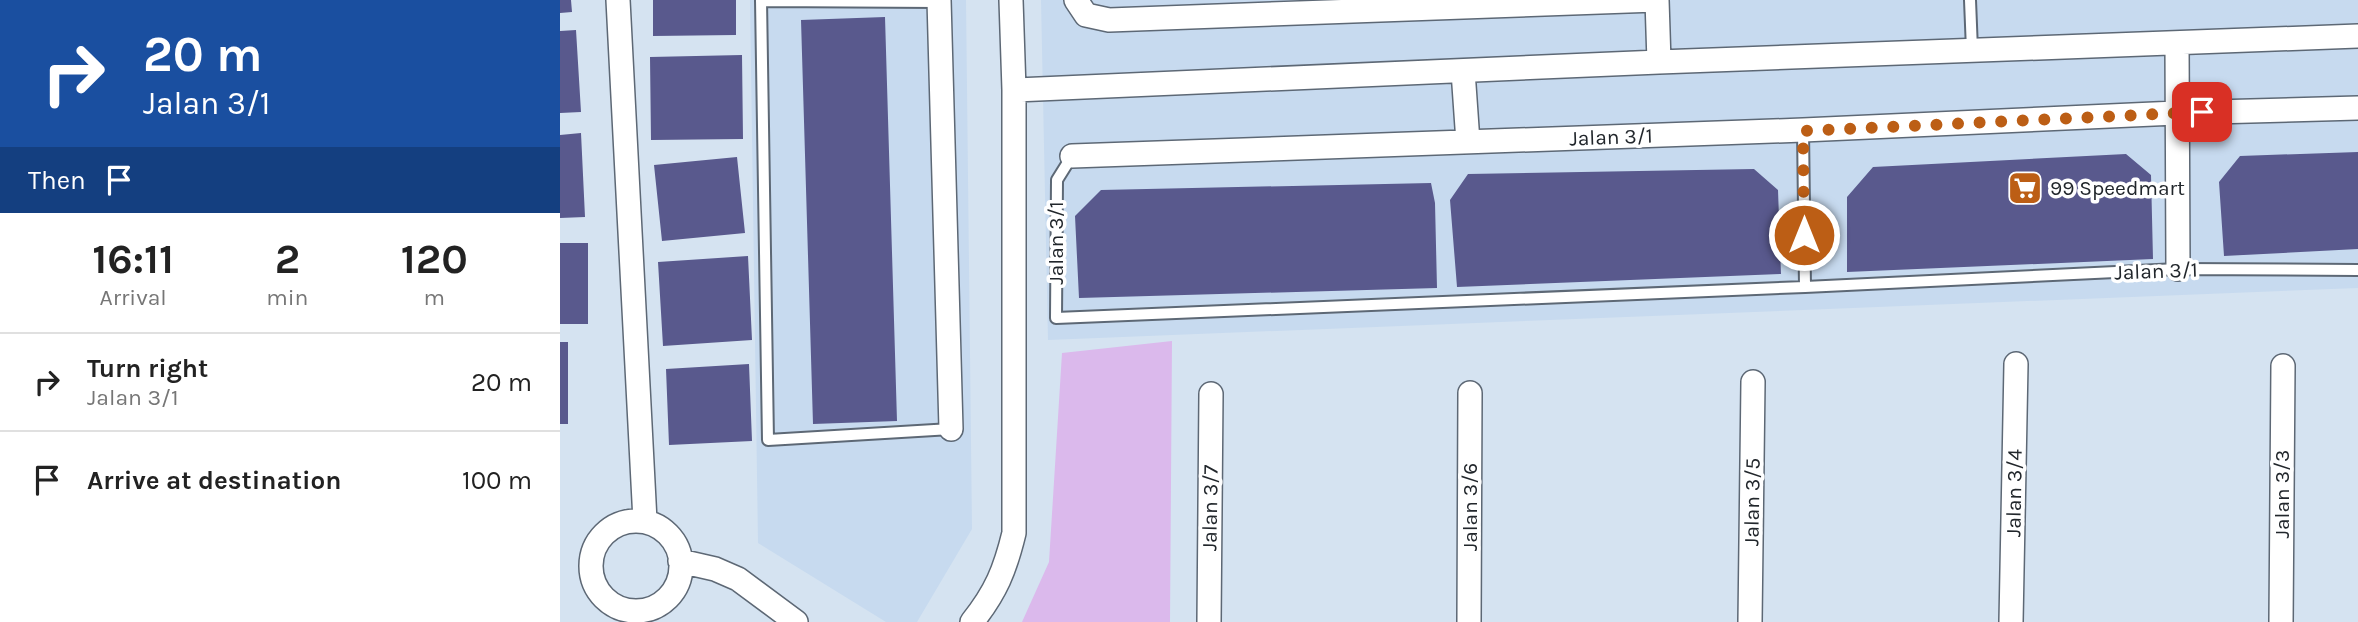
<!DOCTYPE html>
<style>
body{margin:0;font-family:Karla,sans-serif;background:#f2f2f2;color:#222;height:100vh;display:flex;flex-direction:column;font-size:26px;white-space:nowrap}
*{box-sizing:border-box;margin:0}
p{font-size:23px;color:#767676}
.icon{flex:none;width:38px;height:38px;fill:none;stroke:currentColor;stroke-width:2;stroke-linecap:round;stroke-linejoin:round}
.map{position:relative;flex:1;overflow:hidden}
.side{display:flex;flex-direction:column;background:#fff;width:560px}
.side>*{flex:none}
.hud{background:#1a4fa0;color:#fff;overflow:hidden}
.pin{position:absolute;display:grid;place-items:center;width:60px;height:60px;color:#fff;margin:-30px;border-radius:14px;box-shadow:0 4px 10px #0006}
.me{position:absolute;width:77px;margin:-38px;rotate:0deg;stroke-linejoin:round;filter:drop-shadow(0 0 5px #0008)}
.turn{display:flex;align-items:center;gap:24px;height:147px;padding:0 28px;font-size:32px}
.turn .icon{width:91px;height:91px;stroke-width:2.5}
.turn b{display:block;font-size:49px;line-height:60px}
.then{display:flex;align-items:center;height:66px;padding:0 28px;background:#0003;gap:14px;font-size:26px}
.eta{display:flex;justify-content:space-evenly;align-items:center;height:119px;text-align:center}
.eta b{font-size:42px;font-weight:700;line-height:49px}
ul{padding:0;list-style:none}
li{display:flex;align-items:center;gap:21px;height:98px;padding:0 28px;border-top:2px solid #e0e0e0}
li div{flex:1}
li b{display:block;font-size:26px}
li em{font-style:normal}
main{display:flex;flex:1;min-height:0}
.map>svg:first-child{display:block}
.built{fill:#c7daef}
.green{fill:#dbb9ec}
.building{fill:#59598d}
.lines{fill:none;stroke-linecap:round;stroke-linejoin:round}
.service-casing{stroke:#5d6875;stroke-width:14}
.minor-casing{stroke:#5d6875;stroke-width:26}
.service{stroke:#fff;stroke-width:10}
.minor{stroke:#fff;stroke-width:23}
.route{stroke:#bc5e15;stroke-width:12;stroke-dasharray:0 21.6}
.labels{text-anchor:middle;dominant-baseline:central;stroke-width:7;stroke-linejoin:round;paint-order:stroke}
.street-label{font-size:21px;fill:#21262b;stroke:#fff}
.poi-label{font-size:21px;fill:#21262b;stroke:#fff;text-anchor:start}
</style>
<main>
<section class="side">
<div class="hud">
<div class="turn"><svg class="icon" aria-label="right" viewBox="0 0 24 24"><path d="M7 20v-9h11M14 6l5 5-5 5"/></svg><div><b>20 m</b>Jalan 3/1</div></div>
<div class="then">Then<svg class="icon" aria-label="arrive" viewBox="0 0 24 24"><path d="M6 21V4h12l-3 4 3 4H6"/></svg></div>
</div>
<div class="eta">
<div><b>16:11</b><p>Arrival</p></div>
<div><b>2</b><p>min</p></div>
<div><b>120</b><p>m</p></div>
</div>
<ul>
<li><svg class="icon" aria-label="right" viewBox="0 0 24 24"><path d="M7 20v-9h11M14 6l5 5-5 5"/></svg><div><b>Turn right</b><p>Jalan 3/1</p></div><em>20 m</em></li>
<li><svg class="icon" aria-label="arrive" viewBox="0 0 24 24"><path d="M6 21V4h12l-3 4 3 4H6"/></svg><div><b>Arrive at destination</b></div><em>100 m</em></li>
</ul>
</section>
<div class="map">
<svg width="1798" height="622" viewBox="0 0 1798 622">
<rect width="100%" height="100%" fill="#d5e3f1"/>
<path class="built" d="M190,0H406L412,529L357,622H326L198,543Z
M481,0H1798V288L488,340Z"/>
<path class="green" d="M612,341L610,622H462L489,562L502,353Z"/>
<path class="building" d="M0,0H11L12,12L0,13Z
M93,0H176V35L93,36Z
M325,17L337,421L253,424L241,20Z
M16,30L21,112L0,113V31Z
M182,55L183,139L91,140L90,57Z
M21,133L25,217L0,218V135Z
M1798,152V249L1664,256L1659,182L1680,156Z
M1566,154L1591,175L1593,259L1287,272V197L1313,167Z
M177,157L185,233L102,241L94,165Z
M1194,169L1218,190L1221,274L897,287L890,200L908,174Z
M871,183L875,203L877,288L519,298L515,216L541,190Z
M0,243H28V324H0Z
M188,256L192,340L103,346L98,262Z
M0,342H8V424H0Z
M189,364L192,441L109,445L106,369Z"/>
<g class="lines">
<g class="service-casing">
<path id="service" d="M201,0L208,440L391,429
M1410,0L1412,50
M201,1L379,2
M1243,130L1245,287
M512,156L497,180L496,318L1245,287L1618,269L1798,270"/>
</g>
<g class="minor-casing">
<path id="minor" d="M58,0L85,521
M379,0L391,429
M516,0L526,15L549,20L1096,0
M1097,0L1099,62
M1617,43L1618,269
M903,71L908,142
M454,90L1099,62L1798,36
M512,156L1243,130L1616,113L1798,108
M31 566a45 45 0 1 1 90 0a45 45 0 1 1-90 0Z
M120,561L155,569L178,579L236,622
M412,622C436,592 445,570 454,533V90L451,0
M649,622L651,394
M909,622L910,393
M1190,622L1193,382
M1451,622L1456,364
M1721,622L1723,366"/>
</g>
<use href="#service" class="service"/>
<use href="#minor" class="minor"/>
</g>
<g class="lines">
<path class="route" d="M1244,235L1243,131L1642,112"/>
</g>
<defs>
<g id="supermarket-square" transform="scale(1.75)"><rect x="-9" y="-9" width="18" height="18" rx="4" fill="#bc5e15" stroke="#fff"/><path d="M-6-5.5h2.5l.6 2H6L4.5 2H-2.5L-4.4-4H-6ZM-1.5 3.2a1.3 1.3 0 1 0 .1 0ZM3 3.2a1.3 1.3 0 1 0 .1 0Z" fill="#fff"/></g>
</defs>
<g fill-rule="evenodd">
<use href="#supermarket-square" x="1465" y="188"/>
</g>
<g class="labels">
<g class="street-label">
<text transform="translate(1051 137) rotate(-2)">Jalan 3/1</text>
<text transform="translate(496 243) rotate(-90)">Jalan 3/1</text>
<text transform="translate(1596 271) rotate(-2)">Jalan 3/1</text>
<text transform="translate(1454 493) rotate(-89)">Jalan 3/4</text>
<text transform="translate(1722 494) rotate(-90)">Jalan 3/3</text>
<text transform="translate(1192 502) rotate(-89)">Jalan 3/5</text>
<text transform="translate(910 507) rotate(-90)">Jalan 3/6</text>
<text transform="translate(650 508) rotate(-89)">Jalan 3/7</text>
</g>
<g class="poi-label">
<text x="1490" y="188">99 Speedmart</text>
</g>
</g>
</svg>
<div class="pin" style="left:1642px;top:112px;background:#d93025"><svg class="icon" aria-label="arrive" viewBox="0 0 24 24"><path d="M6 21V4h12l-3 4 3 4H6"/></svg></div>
<svg class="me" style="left:1244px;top:235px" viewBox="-20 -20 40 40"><circle r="17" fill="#bc5e15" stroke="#fff" stroke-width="3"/><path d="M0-11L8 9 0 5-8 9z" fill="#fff"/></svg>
</div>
</main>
